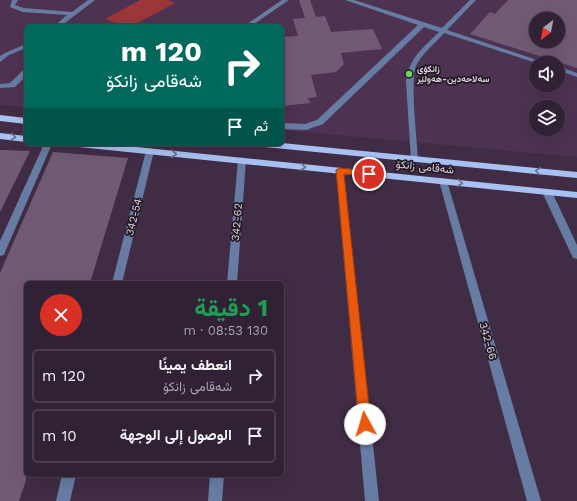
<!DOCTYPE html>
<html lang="ar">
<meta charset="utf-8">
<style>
body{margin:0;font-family:"Work Sans",Vazirmatn,sans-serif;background:#3d2e40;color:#f1f3f6;direction:rtl;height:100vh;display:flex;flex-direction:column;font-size:15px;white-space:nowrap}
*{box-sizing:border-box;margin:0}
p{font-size:13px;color:#a8a3ac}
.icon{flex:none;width:22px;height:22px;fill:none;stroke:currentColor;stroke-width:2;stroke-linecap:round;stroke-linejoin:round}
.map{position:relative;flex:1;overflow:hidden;direction:ltr}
.sheet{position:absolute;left:24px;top:281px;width:260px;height:196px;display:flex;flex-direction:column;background:#312134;border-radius:6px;box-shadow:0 4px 16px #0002,0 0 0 1px #4c3e4f;direction:rtl}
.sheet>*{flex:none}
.banner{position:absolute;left:24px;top:24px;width:260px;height:122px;border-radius:6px;box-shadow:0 4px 16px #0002,0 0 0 1px #4c3e4f;direction:rtl;background:#00695c;color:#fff;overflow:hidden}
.needle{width:26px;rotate:212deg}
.controls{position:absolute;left:529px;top:12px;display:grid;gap:8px}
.controls a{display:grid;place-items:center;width:36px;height:36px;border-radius:50%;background:#312134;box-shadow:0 4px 16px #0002,0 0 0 1px #4c3e4f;font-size:20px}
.pin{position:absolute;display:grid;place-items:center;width:34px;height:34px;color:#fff;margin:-17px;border:2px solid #fff;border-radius:50%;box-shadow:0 1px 4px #0007}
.me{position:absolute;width:44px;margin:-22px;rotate:354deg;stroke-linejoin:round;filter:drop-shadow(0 0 3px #0008)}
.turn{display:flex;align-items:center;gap:14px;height:84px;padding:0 16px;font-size:18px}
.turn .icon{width:52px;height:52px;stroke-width:2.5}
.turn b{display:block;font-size:28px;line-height:34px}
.then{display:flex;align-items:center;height:38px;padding:0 16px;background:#0003;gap:8px;font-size:15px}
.round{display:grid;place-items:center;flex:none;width:42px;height:42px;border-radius:21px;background:#3d2e40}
.headline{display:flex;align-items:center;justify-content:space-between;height:68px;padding:0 16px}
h1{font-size:24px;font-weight:700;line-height:30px;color:#1e9e55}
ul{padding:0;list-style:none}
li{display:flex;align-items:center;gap:12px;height:54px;margin:0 8px 6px;padding:0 8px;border:2px solid #4c3e4f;border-radius:6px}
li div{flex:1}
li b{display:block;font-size:15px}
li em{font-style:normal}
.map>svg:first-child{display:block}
.built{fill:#4d3351;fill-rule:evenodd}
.green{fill:#9b3639}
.building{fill:#725a75;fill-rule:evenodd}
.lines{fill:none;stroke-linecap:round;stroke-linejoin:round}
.minor{fill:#667ca3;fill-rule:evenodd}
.major{fill:#a7c2f2;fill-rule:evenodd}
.oneway{stroke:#656e8b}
.route{fill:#ea580c;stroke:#983908}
.poi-dot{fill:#6cd362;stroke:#231924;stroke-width:1.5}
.labels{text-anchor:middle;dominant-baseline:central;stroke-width:3.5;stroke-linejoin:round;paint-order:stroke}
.far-poi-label{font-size:9px;font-weight:bold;fill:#ded1e0;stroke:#231924;text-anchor:start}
.street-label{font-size:11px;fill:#ded1e0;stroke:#231924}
</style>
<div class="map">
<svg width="577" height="501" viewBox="0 0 577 501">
<rect width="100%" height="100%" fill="#412c45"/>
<path class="built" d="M0,0H577V157L282,130V26H26V107L0,105ZM536,19H558V41H536ZM536,63H558V85H536ZM536,107H558V129H536Z"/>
<path class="green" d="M140,0H168L175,3L132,26H122L105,19Z"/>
<path class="building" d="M299,0H310L316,17L325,16L331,32L373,29L382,49L341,53L344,64L336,72L311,75L317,97L308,98L310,103L282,106V37L298,36L293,19L305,18Z
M508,0H577V68L470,34L490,12L495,14ZM536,19H558V41H536Z
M0,150L30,151L0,212Z
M53,152L128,158L90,283H26V480L19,501H0V273Z"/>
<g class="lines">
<path class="minor" d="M12,0H18L15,5L24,8L72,12L88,0H95L61,26H54L67,15L23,12L10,7Z
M282,0H289L251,26H244Z
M345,0H354L442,28L470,0H476L447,30L546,63H536L444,33C435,44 422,53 416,66C410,81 417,140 418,159L414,162L411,161L406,81C410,57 422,49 439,32L424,27L323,124L306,130L282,129V123L305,124L317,120L418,25Z
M26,44V48L9,55L0,62V56L5,53Z
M558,66L577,73V77L558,70Z
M23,70H26V76L15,87L0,88V84L10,83Z
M44,144H52L5,252L4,255L0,256V241Z
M150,148L154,151L122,283H112L146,151Z
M242,157L246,160L237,283H227L238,160Z
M340,168L344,171L379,501H365L336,171Z
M443,178L447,181L541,501H527L439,181Z
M547,189L552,192L577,245V259L573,258L542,192Z
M62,475H76L70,501H56Z
M210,475H224L222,501H208Z"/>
<path class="major" d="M0,115L26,118V124L0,121Z
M0,133L26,136V142L0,139Z
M282,143L577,172V178L265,147L261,144Z
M75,144H107L577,192V198L79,147Z"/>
</g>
<defs><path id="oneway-chevron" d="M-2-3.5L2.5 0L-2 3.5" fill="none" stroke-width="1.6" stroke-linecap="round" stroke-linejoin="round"/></defs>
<g class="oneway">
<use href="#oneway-chevron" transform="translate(13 137) rotate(6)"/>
<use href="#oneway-chevron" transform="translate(174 154) rotate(6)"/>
<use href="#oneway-chevron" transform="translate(303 167) rotate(6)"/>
<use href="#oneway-chevron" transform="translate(538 171) rotate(-174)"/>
<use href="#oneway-chevron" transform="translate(460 183) rotate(6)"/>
</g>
<path class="route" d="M340,168L369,171L373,174L369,176L344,174L371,424L369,428L365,430L361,428L359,424L336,170Z"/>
<circle class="poi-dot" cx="409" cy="74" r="4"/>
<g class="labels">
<g class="far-poi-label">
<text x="417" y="69">زانکۆی<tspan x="417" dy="10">سەلاحەدین-هەولێر</tspan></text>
</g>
<g class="street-label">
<text transform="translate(425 167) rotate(6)">شەقامی زانکۆ</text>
<text transform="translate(134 217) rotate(-76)">342-54</text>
<text transform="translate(237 222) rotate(-85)">342-62</text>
<text transform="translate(488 341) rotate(74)">342-66</text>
</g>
</g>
</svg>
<div class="controls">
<a><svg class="needle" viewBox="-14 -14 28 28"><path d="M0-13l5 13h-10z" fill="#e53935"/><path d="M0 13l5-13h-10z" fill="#a8a3ac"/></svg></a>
<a><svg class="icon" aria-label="sound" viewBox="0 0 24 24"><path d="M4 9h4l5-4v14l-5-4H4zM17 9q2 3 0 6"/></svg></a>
<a><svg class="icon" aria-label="layers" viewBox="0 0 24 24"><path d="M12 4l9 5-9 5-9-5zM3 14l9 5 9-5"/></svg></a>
</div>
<div class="pin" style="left:369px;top:174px;background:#d93025"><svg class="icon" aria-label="arrive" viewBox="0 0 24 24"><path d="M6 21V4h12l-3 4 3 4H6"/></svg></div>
<svg class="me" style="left:365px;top:424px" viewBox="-20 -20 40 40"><circle r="19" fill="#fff"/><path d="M0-13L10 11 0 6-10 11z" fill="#ea580c"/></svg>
<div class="banner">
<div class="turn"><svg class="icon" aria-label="right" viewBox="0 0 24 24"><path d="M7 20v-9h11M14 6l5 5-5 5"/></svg><div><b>120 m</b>شەقامی زانکۆ</div></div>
<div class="then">ثم<svg class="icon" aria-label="arrive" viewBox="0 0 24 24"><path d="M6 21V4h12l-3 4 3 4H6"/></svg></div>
</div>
<section class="sheet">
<div class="headline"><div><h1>1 دقيقة</h1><p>130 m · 08:53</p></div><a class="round" style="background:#d93025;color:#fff"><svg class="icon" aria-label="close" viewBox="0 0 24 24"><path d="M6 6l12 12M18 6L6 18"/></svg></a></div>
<ul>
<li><svg class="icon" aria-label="right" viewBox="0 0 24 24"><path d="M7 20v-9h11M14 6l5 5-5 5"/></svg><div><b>انعطف يمينًا</b><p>شەقامی زانکۆ</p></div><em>120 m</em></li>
<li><svg class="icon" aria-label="arrive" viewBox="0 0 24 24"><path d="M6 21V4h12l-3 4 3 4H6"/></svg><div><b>الوصول إلى الوجهة</b></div><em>10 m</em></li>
</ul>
</section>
</div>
